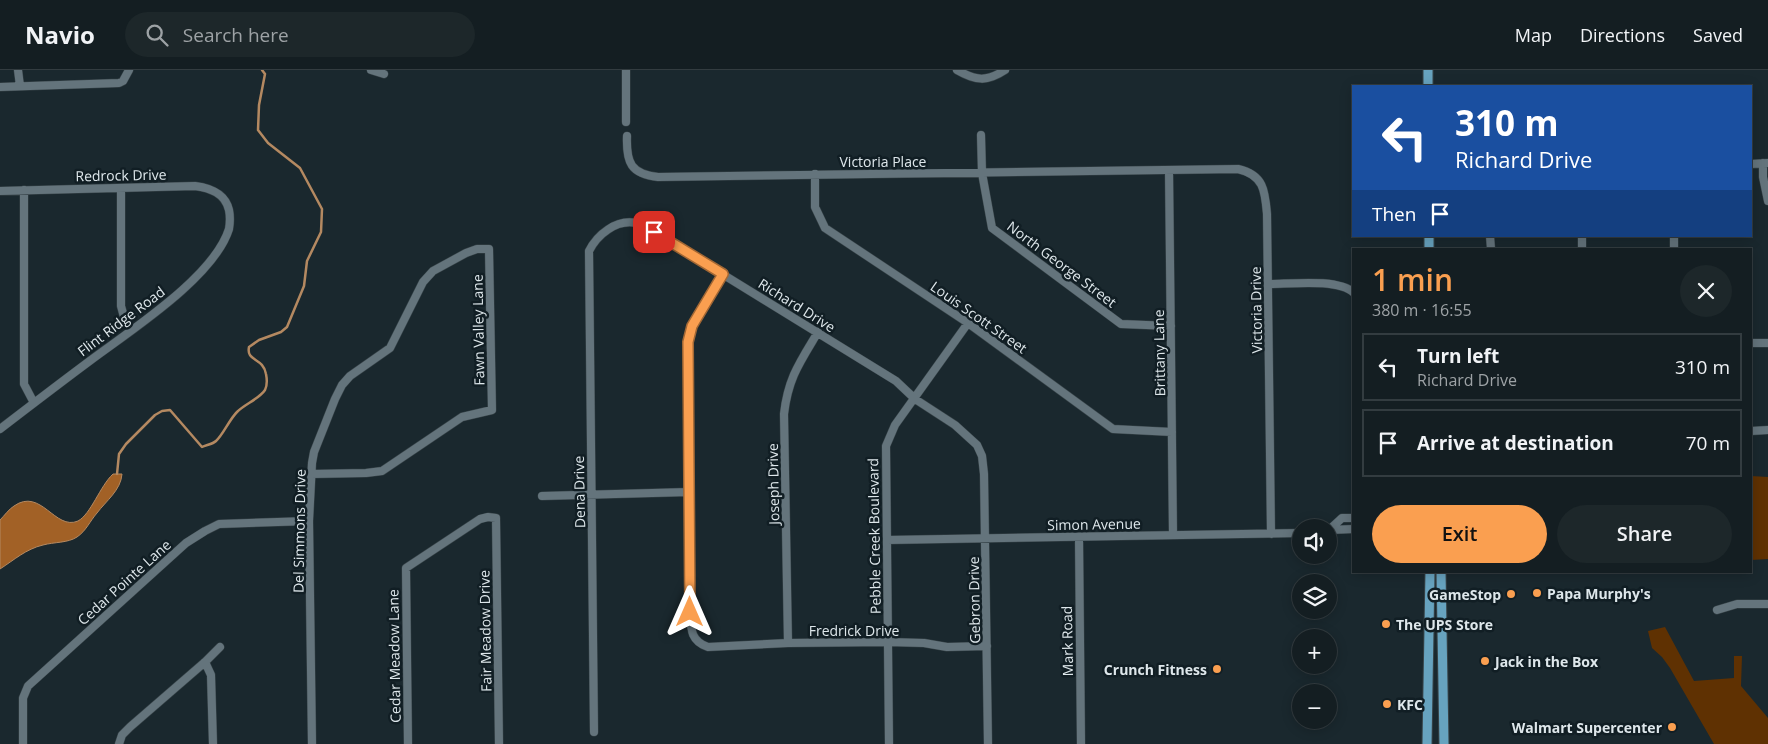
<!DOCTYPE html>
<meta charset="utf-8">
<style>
body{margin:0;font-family:"Open Sans",sans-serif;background:#1d272a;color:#f1f3f6;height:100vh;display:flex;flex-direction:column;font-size:19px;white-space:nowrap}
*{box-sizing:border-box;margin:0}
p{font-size:16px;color:#9da2a5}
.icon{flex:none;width:28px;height:28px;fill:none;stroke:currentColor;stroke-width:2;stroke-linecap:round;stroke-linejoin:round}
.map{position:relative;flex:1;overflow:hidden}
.side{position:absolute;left:1352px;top:178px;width:400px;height:325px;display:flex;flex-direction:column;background:#141e22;border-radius:0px;box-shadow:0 2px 12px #0003,0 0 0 1px #333c40}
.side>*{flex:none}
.banner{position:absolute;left:1352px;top:15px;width:400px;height:152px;border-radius:0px;box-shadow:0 2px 12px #0003,0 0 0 1px #333c40;background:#1a4fa0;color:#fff;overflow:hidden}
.buttons{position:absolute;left:1292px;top:449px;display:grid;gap:10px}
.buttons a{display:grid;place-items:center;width:45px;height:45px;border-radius:50%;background:#141e22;box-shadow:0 2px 12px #0003,0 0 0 1px #333c40;font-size:25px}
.pin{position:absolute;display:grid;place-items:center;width:42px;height:42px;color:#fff;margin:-21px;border-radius:10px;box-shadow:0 2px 8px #0006}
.me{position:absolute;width:55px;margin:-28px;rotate:0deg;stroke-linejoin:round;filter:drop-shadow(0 0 4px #0008)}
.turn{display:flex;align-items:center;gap:18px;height:105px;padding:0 20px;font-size:22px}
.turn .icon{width:65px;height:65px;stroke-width:2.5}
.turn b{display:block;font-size:35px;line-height:42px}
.then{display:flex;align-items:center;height:48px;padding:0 20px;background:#0003;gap:10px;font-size:19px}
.round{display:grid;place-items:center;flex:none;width:52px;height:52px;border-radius:26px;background:#1d272a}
.overview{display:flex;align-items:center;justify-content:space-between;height:85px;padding:0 20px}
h1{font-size:30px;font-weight:600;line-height:38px;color:#fa9f50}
.primary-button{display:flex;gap:10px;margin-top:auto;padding:10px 20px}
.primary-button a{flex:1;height:58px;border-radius:30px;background:#fa9f50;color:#111;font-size:20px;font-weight:600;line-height:58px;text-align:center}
.primary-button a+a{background:#1d272a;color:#f1f3f6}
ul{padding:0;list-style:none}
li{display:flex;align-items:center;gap:15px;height:68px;margin:0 10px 8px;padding:0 10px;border:2px solid #333c40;border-radius:0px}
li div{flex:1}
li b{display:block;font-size:19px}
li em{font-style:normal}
header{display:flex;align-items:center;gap:30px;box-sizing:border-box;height:70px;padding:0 25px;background:#141e22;border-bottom:1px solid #333c40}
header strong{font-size:24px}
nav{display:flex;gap:28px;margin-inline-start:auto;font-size:18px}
.search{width:350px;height:45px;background:#1d272a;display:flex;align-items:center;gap:12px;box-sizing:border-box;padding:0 18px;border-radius:28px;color:#9da2a5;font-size:19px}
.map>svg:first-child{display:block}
.green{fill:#5f3102}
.water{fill:#a26126;stroke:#b48961}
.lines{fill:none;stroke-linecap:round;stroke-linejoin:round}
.stream{stroke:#b48961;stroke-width:2.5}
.minor-casing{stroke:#384449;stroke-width:9}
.major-casing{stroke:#384449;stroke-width:11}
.minor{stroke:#64747c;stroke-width:8}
.major{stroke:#67a3bf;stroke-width:9}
.route-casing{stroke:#a26734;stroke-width:12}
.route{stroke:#fa9f50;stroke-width:9}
.poi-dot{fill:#fa9f50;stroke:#111e24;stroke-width:2}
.labels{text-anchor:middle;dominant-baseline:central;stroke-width:5;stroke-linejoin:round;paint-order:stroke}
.street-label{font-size:14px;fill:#dee7eb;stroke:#111e24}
.poi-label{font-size:14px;font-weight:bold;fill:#dee7eb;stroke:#111e24;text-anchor:start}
</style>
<header>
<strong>Navio</strong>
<div class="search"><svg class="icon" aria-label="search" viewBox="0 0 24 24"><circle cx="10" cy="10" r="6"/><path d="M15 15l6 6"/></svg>Search here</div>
<nav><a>Map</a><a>Directions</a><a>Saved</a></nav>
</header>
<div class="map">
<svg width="1768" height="674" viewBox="0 0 1768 674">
<rect width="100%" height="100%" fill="#1a282e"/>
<path class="green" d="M1751,406L1768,407V489L1751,490Z
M1665,557L1694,611L1734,608V586H1742L1741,616L1768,648V674H1714L1670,598L1662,587L1652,578L1648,561Z"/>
<path class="water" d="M113,404H122C121,420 106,431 97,443C90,451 86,461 77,467C68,473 54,472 43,475C26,479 14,490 0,499V450C4,446 9,439 14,436C41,417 55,461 78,451C91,444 100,416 113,404Z"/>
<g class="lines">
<path class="stream" d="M117,404L119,384L126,374L155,345L162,341L170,340L202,377C206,375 213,374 216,371C223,365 229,350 237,342C245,334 259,329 265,320C267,316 267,309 266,304C263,287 246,292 249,277L259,270L281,262L287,257L304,216L307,191L321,162L322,139L300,98L268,73L258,60L259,35L265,4L262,0"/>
<g class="minor-casing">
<path id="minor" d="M18,0L20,16
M371,0L384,4
M957,0C976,11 987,12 1005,0
M0,17L119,13L123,11L129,0
M626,52V0
M981,65L982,103L992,158L1121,254L1171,256
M627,66C626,93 631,104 658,107L1238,99C1264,105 1265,121 1267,144L1271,464
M1763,93V107L1768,131
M1751,94L1768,93
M1169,100L1173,465
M815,104V137L825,158L968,253L1113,359L1172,362
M121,118V236L124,247L131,259
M24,120V314L34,333
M0,121L195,116C210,118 225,123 229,140C230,145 230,153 229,159C214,207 131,260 91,290C60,313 30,336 0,359
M1490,166L1491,179
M1582,166V179
M1674,166V179
M723,204L692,256L688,272L690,542C691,558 690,571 708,577L788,573L888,572L924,573L947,577L987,576
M1269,214C1290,214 1338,208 1354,223
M1751,273H1768
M1751,361L1768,360
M311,404L366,403L382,401L462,347L492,340L489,179H477L466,183L433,201L423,212L390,278L350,306L342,315L335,329L314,382L312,393L309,451L312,674
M542,426L689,422
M1329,460L1342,448H1354
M1329,460L1354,459
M1079,467L1081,674
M887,470L1301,463
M1717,540L1737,534H1768
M788,573L784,344C788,308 800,292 818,262
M205,592L211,605L213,674
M594,662L589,181C597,165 616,149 636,153C642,155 649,159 654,162L896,311L915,329L955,355L977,375L982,386L984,404L988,674
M23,674V628L28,616L186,473L205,461L219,454L309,451
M119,674L122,665L130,657L205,592L220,577
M408,674L406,498L480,449L488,447L496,448L499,674
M889,674L886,376L895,355L968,253"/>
</g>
<g class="major-casing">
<path id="major" d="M1428,16V0
M1429,166V179
M1441,501L1444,674
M1427,674L1430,501"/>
</g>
<use href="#minor" class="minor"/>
<use href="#major" class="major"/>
</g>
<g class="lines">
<g class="route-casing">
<path id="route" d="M654,162L723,204L692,256L688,272L690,542"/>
</g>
<use href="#route" class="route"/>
</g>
<g class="poi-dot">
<circle cx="1537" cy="523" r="5"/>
<circle cx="1511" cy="524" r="5"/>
<circle cx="1386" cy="554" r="5"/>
<circle cx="1485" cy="591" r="5"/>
<circle cx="1217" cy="599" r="5"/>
<circle cx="1387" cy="634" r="5"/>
<circle cx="1672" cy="657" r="5"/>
</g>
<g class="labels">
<g class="street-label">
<text x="883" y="91">Victoria Place</text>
<text transform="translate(121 105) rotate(-1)">Redrock Drive</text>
<text transform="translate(1062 194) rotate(37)">North George Street</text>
<text transform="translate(797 235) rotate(32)">Richard Drive</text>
<text transform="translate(1256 240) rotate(-91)">Victoria Drive</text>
<text transform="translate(979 247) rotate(35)">Louis Scott Street</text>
<text transform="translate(121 251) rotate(-37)">Flint Ridge Road</text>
<text transform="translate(478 260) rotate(-91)">Fawn Valley Lane</text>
<text transform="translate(1159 283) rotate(-91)">Brittany Lane</text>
<text transform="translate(773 414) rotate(-91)">Joseph Drive</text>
<text transform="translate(579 422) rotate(-91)">Dena Drive</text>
<text transform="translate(1094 454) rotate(-1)">Simon Avenue</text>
<text transform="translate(299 461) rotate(-89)">Del Simmons Drive</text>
<text transform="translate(874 466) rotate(-91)">Pebble Creek Boulevard</text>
<text transform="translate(124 512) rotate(-42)">Cedar Pointe Lane</text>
<text transform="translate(974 530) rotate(-91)">Gebron Drive</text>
<text x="854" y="560">Fredrick Drive</text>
<text transform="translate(485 561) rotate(-91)">Fair Meadow Drive</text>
<text transform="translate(1067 571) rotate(-91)">Mark Road</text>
<text transform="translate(394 586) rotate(-91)">Cedar Meadow Lane</text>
</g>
<g class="poi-label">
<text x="1547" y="523">Papa Murphy's</text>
<text x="1501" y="524" text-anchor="end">GameStop</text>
<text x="1396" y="554">The UPS Store</text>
<text x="1495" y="591">Jack in the Box</text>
<text x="1207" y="599" text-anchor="end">Crunch Fitness</text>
<text x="1397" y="634">KFC</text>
<text x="1662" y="657" text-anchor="end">Walmart Supercenter</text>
</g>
</g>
</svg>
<div class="buttons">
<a><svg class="icon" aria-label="sound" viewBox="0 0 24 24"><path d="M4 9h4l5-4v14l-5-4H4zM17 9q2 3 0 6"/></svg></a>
<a><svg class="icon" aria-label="layers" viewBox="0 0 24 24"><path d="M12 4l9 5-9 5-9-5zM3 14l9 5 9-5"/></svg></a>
<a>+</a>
<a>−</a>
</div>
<div class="pin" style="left:654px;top:162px;background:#d93025"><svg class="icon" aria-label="arrive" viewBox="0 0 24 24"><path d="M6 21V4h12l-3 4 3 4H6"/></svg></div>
<svg class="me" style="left:690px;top:542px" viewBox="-20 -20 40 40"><path d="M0-17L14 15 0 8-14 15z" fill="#fa9f50" stroke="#fff" stroke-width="4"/></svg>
<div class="banner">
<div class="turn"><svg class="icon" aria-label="left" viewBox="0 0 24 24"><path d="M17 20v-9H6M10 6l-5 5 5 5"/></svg><div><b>310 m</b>Richard Drive</div></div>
<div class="then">Then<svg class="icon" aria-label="arrive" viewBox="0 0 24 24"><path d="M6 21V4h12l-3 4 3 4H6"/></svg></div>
</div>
<section class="side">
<div class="overview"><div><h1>1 min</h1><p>380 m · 16:55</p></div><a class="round"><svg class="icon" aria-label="close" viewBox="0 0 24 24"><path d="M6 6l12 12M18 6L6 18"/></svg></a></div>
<ul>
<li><svg class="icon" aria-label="left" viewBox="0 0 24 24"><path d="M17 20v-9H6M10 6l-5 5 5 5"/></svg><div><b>Turn left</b><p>Richard Drive</p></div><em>310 m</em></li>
<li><svg class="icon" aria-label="arrive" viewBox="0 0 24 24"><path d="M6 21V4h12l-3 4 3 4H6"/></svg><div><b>Arrive at destination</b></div><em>70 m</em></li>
</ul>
<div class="primary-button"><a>Exit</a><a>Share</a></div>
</section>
</div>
